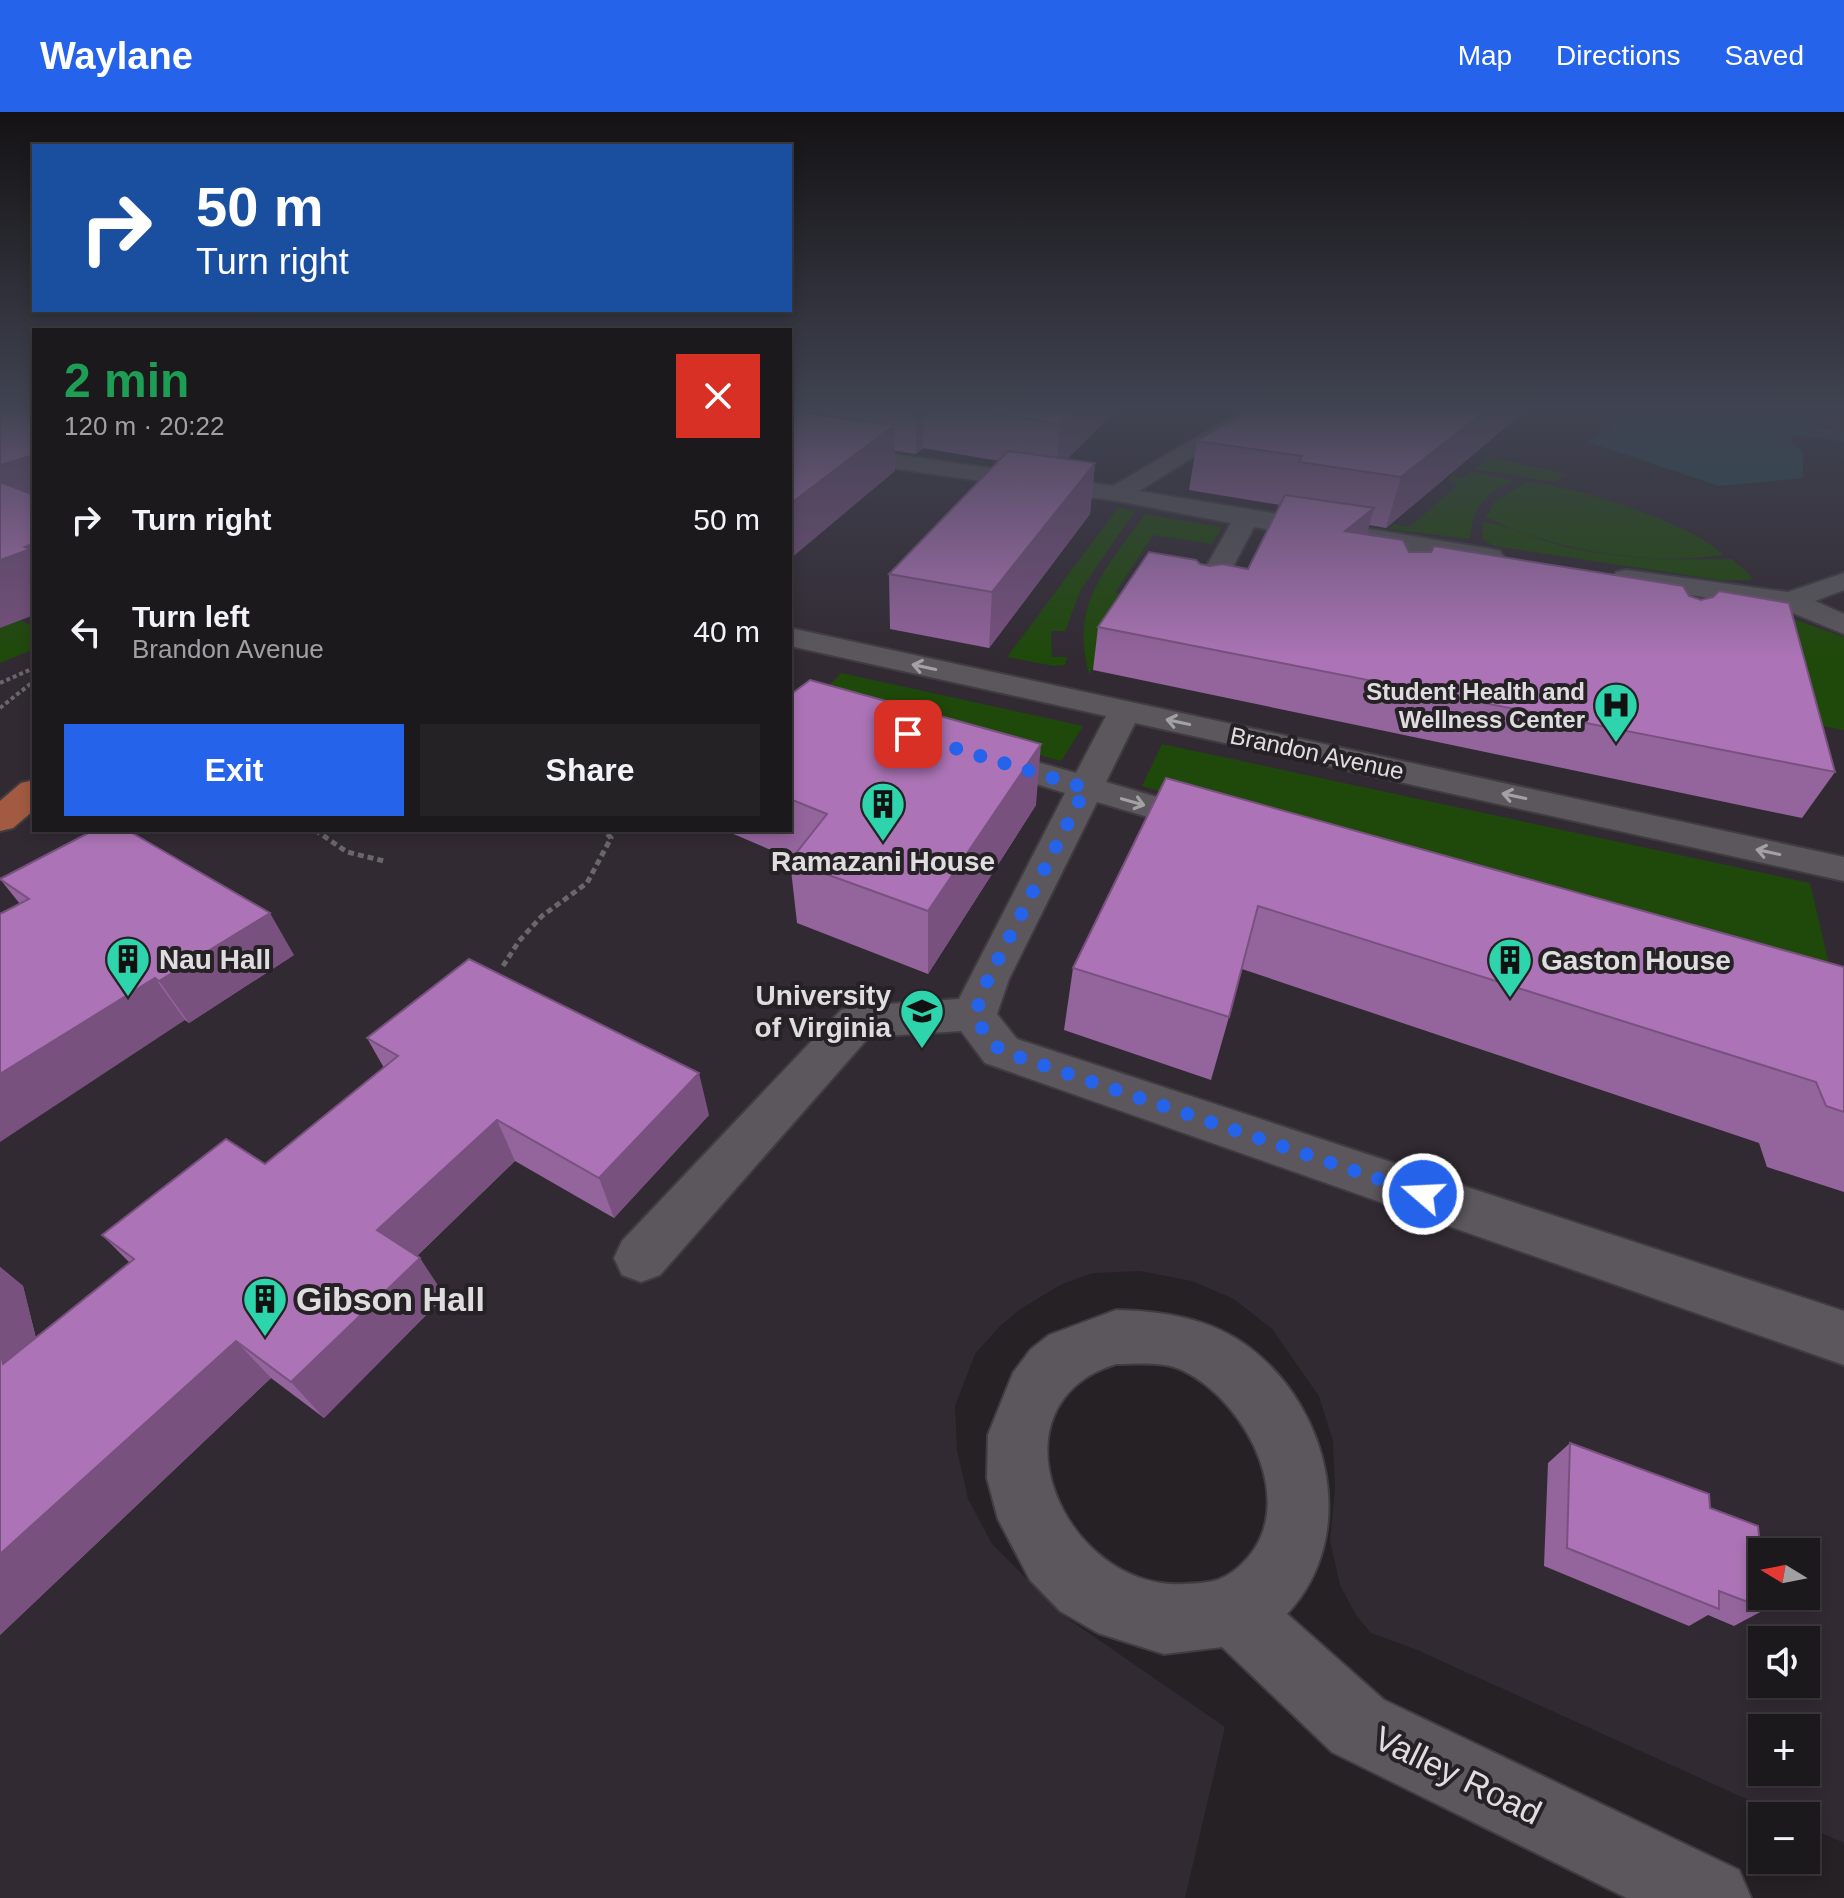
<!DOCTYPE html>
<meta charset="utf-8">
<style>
body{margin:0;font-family:Arial,sans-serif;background:#252225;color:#f1f3f6;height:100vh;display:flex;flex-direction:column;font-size:30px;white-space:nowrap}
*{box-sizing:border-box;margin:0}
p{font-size:26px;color:#a0a0a3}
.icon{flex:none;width:44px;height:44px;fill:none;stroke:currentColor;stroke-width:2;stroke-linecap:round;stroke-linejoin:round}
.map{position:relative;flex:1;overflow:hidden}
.side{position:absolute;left:32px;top:216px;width:760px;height:504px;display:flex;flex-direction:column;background:#1c191c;border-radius:0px;box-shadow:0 4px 12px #0003,0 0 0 2px #3a383b}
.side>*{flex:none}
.banner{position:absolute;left:32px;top:32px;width:760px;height:168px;border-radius:0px;box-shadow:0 4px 12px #0003,0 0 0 2px #3a383b;background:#1a4fa0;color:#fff;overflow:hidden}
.needle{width:52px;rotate:280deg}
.fabs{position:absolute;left:1748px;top:1426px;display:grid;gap:16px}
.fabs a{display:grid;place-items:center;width:72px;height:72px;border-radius:0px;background:#1c191c;box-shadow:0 4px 12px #0003,0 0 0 2px #3a383b;font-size:40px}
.pin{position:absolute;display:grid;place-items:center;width:68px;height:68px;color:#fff;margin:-34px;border-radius:16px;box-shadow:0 4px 12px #0006}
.me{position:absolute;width:88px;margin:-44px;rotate:289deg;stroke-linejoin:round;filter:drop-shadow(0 0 6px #0008)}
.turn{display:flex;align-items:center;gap:28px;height:168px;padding:0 32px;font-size:36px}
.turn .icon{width:104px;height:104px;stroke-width:2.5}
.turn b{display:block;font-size:56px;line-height:68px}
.round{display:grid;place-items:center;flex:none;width:84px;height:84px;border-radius:0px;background:#252225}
.headline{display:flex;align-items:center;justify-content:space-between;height:136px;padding:0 32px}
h1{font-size:48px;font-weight:700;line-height:60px;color:#1e9e55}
.cta{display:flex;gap:16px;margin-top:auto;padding:16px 32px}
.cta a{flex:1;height:92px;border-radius:0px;background:#2563eb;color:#fff;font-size:32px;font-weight:700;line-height:92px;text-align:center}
.cta a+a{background:#252225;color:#f1f3f6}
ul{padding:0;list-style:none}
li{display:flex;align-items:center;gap:24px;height:112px;padding:0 32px}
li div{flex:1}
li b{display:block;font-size:30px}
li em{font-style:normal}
header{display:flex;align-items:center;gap:48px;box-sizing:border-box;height:112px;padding:0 40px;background:#2563eb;color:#fff}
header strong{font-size:38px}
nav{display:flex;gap:44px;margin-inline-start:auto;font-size:28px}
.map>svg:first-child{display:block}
.built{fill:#322a33;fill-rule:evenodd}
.green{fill:#1f490a}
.water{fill:#244d4e}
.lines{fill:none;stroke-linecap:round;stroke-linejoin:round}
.minor-casing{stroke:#403d41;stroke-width:4}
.major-casing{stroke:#403d41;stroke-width:4}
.path-far1{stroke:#6a676a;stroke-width:4;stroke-dasharray:4 3;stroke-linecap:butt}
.path{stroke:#6a676a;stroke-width:5;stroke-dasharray:6 4;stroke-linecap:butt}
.minor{fill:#5b575c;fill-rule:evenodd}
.major{fill:#a25a42;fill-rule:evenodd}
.wall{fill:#94649d}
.shaded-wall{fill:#78517f}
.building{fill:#ac74b6;stroke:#78517f;stroke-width:2}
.oneway{stroke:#a4a1a5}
.route{stroke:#2563eb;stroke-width:14;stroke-dasharray:0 25.2}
.labels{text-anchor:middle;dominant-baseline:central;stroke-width:8;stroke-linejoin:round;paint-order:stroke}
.far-poi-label{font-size:24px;font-weight:bold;fill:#e0dde0;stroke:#252125;text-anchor:end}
.far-street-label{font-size:24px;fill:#e0dde0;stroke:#252125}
.poi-label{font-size:28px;font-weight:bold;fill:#e0dde0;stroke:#252125;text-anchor:start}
.near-poi-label{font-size:34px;font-weight:bold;fill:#e0dde0;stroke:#252125;text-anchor:start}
.near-street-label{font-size:34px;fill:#e0dde0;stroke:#252125}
</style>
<header>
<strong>Waylane</strong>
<nav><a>Map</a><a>Directions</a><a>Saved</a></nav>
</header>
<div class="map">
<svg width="1844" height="1786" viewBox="0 0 1844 1786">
<rect width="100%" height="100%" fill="#252125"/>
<path class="built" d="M0,298H34V718H790V298H1844V1731L1806,1714V1704H1784L1415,1537L1371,1521L1356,1503L1340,1473L1330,1429L1335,1376L1333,1329L1319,1284L1272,1217L1234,1187L1192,1169L1140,1159L1093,1161L1062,1172L1019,1198L999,1215L975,1242L955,1294L957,1338L968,1387L992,1432L1064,1504L1225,1615L1185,1786H0ZM1762,1440H1806V1484H1762ZM1762,1528H1806V1572H1762ZM1762,1616H1806V1660H1762Z"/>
<path class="green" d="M1490,345L1565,362L1555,370L1475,357Z
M1471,360L1514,368C1483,384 1474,392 1470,427L1389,417L1394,412L1410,415L1458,373L1450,366L1453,363L1464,366Z
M1526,370C1569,372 1695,412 1723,443C1647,454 1555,439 1486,405L1494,390Z
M1118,396L1135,399L1081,477L1065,519H1051L1052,545H1067L1065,553L1054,554L1007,545Z
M1145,402L1222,415L1212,432L1153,423L1115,481L1139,487L1089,562C1069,492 1107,456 1145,402Z
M1482,410C1505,412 1545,431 1571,436C1626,448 1677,448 1732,447L1752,465L1750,468H1720L1494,434L1483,427Z
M20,508L34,515V537L0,551V516Z
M1796,508L1844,525V618L1818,613L1789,512Z
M841,561L1083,614L1061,649L821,582Z
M1162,632L1810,771L1834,874L1142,674Z"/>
<path class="water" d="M1637,298H1785L1824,317L1844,320V329L1793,323L1790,329L1803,341V366L1719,374L1588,330Z"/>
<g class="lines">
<g class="minor-casing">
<path id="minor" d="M1243,298H1268L1139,379L1491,437L1500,439L1504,445L1500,451L1491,453L1254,415L1217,485L1213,491L1203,493L1193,491L1189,485L1231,411L1117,389L790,341V327L1113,374Z
M1626,458L1788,480L1844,461V478L1815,489L1844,502V522L1783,497L1616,472L1612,466L1616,460Z
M790,516L1844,745V769L1135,611L1106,670L1222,704L1227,712L1222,720L1209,723L1097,690L1009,867L997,902L1017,927L1844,1199V1253L985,951L961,919L869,925L660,1163L641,1170L622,1163L614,1146L622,1129L841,898L857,894L959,887L1065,681L968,651L963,644L968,637L980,634L1076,661L1106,604L790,534Z
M1116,1198C1163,1199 1211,1206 1250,1236C1330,1297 1360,1424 1287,1502L1384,1588L1739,1758L1751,1786H1627L1332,1640L1222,1535L1164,1542L1098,1521L1060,1499L1030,1468L998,1407L987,1366L988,1323L1013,1261L1031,1237L1049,1223ZM1116,1252C1136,1252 1163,1249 1182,1258C1249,1290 1306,1402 1235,1458C1219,1471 1204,1471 1184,1472C1064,1479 983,1293 1116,1252Z"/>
</g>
<g class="major-casing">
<path id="major" d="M34,668V698L13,716L0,719V689L21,671Z"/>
</g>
<path class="path-far1" d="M0,571L34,556
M0,596L34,569"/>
<path class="path" d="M315,718L347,740L384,749
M503,854L519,829L542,804L587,771L611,726L604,718"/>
<use href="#minor" class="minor"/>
<use href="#major" class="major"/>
</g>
<path class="wall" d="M790,298H1116L1067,347L1095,351L1090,402L989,536L890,517L889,462L999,349L923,336L916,342L895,339V359Z
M1526,298L1386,416L1369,413L1366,423L1409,440L1689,484L1835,660L1802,706L1093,558L1098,515L1200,452L1248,457L1280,393L1189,378L1197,329Z
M790,583L1036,693L928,862L797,811L790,749L792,747L724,718H790Z
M1166,666L1844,855V1080L1767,1055L1759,1031L1242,857L1229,905L1211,968L1064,918L1073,856Z
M0,767L294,843L189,911L20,792Z
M367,926L709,1003L614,1106L515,1049L417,1144L445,1184L324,1306L271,1266L0,1523V1155L23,1174L36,1226L130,1151L102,1123L265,1052L384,956Z
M1570,1331L1710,1396L1766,1497L1734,1514L1708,1503L1689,1514L1544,1454L1548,1351Z"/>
<path class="shaded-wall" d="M916,298H923V336L916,342Z
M1074,298H1116L1056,358L1060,312Z
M1486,298H1526L1386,416L1401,365Z
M894,313L895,359L790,447V392Z
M34,343V401H0V353Z
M1095,351L1090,402L989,536L992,480Z
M1374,396L1363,436L1345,419Z
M34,431V503L0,516V448L25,435Z
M1041,632L1036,693L928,862V799Z
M270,801L294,843L189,911L159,869Z
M155,866L185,908L0,1030V962Z
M699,961L709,1003L614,1106L599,1066Z
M497,1008L515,1049L403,1157L377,1118Z
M420,1146L445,1184L324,1306L291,1270Z
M0,1155L23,1174L51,1288L3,1252L0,1238Z
M236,1229L271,1266L0,1523V1442Z"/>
<path class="building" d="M0,298H34V343L0,353Z
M974,298H1074L1060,312Z
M1250,298H1486L1401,365L1299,350L1302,344L1197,329Z
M790,299L894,313L790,392Z
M1008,339L1095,351L992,480L889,462Z
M0,370L34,383V431L25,435L31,437L0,448Z
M1285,383L1374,396L1345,419L1403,428L1409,440H1431L1434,434L1683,474L1689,484L1701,488L1713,485L1719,479L1789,491L1835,660L1098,515L1149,440L1196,448L1200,452L1210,454L1222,452L1248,457Z
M810,568L1041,632L928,799L790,749L827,702L790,687V583Z
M1166,666L1844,855V1000L1826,994L1816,970L1258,794L1229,905L1073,856Z
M94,718H127L270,801L159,869L155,866L0,962V802L29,787L0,767Z
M469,847L699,961L599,1066L497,1008L377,1118L420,1146L291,1270L236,1229L0,1442V1238L3,1252L134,1147L102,1123L226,1027L265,1052L398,944L367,926Z
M1570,1331L1709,1382L1710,1396L1758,1414L1762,1455V1484H1765L1766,1497L1719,1479V1497L1567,1436Z"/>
<defs><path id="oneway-shaft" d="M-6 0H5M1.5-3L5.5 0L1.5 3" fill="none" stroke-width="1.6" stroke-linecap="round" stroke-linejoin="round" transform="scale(2)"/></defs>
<g class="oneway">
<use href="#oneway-shaft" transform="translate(924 555) rotate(-168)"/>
<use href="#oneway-shaft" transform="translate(1178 610) rotate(-168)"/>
<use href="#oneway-shaft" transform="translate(1514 684) rotate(-168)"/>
<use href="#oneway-shaft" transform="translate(1133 690) rotate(16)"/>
<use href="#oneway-shaft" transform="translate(1768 740) rotate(-168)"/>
</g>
<linearGradient id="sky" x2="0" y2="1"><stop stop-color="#141214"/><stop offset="0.54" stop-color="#404351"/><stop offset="1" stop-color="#404351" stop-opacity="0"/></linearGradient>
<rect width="1844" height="548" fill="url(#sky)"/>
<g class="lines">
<path class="route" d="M908,622L1086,676L988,867L975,902L985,922L1001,939L1423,1082"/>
</g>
<defs>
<g id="hospital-pin" transform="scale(2.3)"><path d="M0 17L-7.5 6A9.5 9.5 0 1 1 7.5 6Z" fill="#2ed4ab" stroke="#252125"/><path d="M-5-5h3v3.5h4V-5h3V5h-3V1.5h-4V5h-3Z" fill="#111"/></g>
<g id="building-pin" transform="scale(2.3)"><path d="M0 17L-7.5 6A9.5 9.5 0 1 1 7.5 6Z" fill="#2ed4ab" stroke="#252125"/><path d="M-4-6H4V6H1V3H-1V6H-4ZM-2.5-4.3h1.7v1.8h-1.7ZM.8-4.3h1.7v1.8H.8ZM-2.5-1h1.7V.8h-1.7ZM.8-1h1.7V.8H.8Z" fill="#111"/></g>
<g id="university-pin" transform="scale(2.3)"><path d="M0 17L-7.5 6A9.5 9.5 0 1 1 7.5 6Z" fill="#2ed4ab" stroke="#252125"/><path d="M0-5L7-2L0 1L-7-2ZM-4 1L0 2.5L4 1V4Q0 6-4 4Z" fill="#111"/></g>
</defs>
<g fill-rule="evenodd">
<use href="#hospital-pin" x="1616" y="593"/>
<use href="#building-pin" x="883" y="692"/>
<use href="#building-pin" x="128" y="847"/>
<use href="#building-pin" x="1510" y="848"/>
<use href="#university-pin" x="922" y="899"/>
<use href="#building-pin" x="265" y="1187"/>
</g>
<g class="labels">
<g class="far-poi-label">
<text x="1585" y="579">Student Health and<tspan x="1585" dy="28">Wellness Center</tspan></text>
</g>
<g class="far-street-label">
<text transform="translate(1317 641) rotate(12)">Brandon Avenue</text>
</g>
<g class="poi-label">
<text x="883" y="749" text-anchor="middle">Ramazani House</text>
<text x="159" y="847">Nau Hall</text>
<text x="1541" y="848">Gaston House</text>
<text x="891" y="883" text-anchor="end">University<tspan x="891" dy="32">of Virginia</tspan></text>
</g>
<g class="near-poi-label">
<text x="296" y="1187">Gibson Hall</text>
</g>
<g class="near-street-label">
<text transform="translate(1458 1663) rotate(26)">Valley Road</text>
</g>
</g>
</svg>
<div class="fabs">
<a><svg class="needle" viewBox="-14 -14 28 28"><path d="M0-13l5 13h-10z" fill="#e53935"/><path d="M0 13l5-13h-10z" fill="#a0a0a3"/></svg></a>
<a><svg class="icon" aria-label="sound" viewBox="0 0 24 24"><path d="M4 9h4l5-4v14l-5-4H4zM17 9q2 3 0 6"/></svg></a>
<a>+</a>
<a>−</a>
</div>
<div class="pin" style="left:908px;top:622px;background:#d93025"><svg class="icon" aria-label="arrive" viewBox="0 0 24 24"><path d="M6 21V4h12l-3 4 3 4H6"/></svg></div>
<svg class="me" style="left:1423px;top:1082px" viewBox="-20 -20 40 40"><circle r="17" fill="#2563eb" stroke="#fff" stroke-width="3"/><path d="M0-11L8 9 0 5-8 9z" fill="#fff"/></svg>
<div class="banner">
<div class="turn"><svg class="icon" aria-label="right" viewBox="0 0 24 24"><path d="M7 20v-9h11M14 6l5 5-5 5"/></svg><div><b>50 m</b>Turn right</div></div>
</div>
<section class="side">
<div class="headline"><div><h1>2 min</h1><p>120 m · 20:22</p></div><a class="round" style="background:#d93025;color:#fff"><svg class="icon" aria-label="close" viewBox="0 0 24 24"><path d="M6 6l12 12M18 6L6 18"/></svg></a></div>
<ul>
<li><svg class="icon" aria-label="right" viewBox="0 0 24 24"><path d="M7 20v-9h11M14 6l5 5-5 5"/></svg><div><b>Turn right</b></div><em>50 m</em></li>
<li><svg class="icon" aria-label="left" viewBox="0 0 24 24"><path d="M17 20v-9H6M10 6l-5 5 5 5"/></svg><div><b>Turn left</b><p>Brandon Avenue</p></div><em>40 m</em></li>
</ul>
<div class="cta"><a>Exit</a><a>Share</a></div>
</section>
</div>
